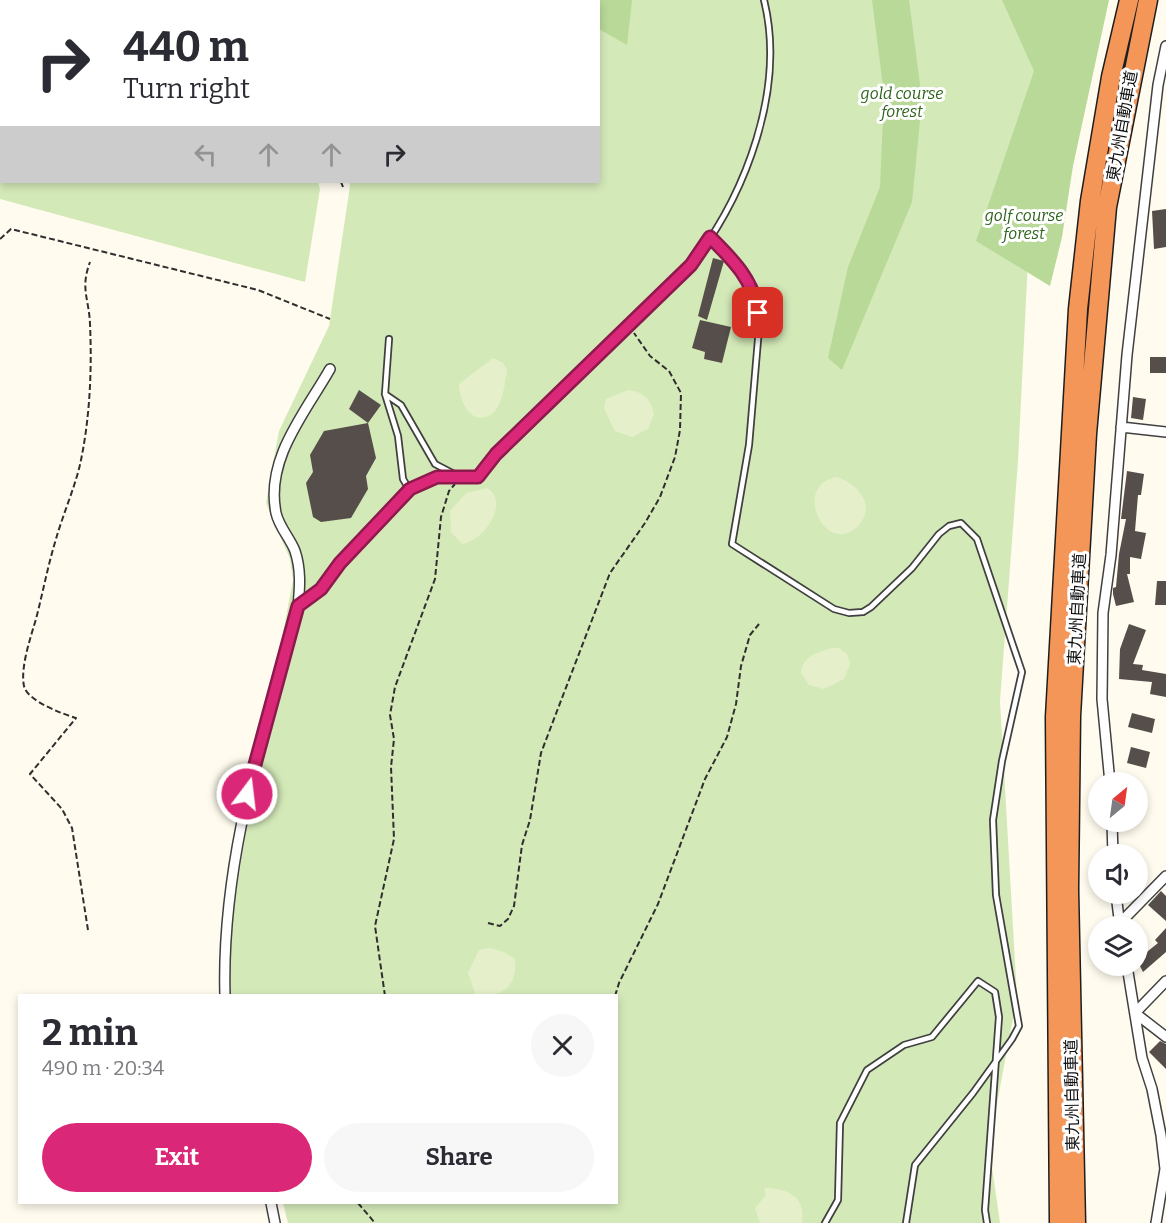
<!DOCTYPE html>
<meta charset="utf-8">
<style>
body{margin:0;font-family:Bitter,"Noto Sans JP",serif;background:#f7f7f7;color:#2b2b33;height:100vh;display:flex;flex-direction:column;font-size:22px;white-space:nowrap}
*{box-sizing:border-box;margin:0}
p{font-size:20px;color:#7c7c81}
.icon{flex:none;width:33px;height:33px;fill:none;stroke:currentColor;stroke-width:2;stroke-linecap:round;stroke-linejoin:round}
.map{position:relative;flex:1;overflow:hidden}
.drawer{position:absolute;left:18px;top:994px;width:600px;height:210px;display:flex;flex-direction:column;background:#fff;border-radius:0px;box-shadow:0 3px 9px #0003}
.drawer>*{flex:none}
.hud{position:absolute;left:0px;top:0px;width:600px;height:183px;box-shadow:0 3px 9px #0003;background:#fff;color:#2b2b33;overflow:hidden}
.needle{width:39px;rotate:29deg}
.controls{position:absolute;left:1088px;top:772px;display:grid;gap:12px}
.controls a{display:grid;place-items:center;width:60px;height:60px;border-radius:50%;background:#fff;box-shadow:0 3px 9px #0003;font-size:30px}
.pin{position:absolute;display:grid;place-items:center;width:51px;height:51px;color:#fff;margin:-26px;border-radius:12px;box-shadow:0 3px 9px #0006}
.me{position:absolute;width:66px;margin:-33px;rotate:15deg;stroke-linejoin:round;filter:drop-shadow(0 0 4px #0008)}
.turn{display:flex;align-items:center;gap:21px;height:126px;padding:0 24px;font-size:27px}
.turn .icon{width:78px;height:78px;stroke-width:2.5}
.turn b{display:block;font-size:42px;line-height:51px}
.lanes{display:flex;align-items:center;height:57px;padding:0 24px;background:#0003;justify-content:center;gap:30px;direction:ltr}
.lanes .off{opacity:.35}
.round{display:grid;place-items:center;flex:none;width:63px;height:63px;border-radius:32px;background:#f7f7f7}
.head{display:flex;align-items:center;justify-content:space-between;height:102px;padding:0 24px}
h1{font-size:36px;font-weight:700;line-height:45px}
.cta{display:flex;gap:12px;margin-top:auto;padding:12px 24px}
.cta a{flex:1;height:69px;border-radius:36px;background:#db2777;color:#fff;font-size:24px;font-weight:700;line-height:69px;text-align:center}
.cta a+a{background:#f7f7f7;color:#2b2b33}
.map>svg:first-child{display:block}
.green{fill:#d4e9b8}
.forest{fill:#b8d997}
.pitch{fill:#e5f0ca}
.building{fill:#564e4a}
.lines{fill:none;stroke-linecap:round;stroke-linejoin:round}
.service-casing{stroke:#404040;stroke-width:8}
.minor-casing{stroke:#404040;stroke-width:12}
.motorway-casing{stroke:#1e1e1e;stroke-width:21}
.path{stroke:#2f2f2f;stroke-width:2;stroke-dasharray:6 3;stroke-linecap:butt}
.service{stroke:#fff;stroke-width:4.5}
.minor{stroke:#fff;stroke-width:9}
.motorway{stroke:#f39658;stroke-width:18}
.route-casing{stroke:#8e194d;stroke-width:15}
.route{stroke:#db2777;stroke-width:10}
.labels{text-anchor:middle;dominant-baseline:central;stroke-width:6;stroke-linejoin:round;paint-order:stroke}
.park-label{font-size:16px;font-style:italic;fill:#30641e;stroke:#fff}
.street-label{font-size:16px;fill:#0d0d0d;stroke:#fff}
</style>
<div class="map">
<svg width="1166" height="1223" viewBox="0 0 1166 1223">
<rect width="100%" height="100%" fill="#fffbee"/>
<path class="green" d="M0,0H256L2,2V182H318L320,189L305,282L0,199Z
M286,0H1041L1018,461L1000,701L1017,997L989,1146L1000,1223H288L283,1203H616V996H231L227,946L249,813L293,580L290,559L266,503L279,431L329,326L350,186L349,182H598V2Z"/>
<path class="forest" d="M595,0H632L627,45L599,29L598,2Z
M872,0H909L922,100L912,202L842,370L828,358L848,267L880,187L884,94Z
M1002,0H1109L1073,166L1062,237L1050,286L976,241L1034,71Z"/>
<path class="pitch" d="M493,358L503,363L507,370C505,382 503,403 494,412C473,430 459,402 459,384Z
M628,390C644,392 651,399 654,414L648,429L632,437L615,431L604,408L606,399Z
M837,477C858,484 877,506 858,526C825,558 791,485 837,477Z
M487,488C511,502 483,542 462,544L451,532L450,511L466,493Z
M832,648H839L847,654L850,664L844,679L824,689L809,685L801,673C802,656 818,652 832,648Z
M490,948L504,952L515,959C517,989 502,996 476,996L468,973L479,950Z
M764,1188C787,1188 806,1196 802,1223H760L755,1208L766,1195Z"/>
<path class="building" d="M1166,209V247L1154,249L1152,211Z
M713,258L724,261L707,320L698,316Z
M700,320L731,327L722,363L704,359L705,352L692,348Z
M1150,357H1166V373H1150Z
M359,390L381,405L368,423L376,458L366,476L368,489L351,518L321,522L313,517L306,483L313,472L310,455L324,431L368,423L349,409Z
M1133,397L1146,399L1143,420L1131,418Z
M1127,471L1144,474L1141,495H1138L1135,531L1146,533L1141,559L1130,557V574H1127L1134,602L1116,606L1113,594V588L1116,587L1119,554L1126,519H1121Z
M1157,581H1166V605H1155Z
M1129,624L1146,630L1133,664L1143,665L1142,670L1166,674V697L1150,694L1152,682L1119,679L1120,649Z
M1132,713L1155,719L1152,733L1128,727Z
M1131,747L1150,752L1146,768L1127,763Z
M1161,891L1166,896V921L1148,905Z
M1166,928V952L1143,972L1137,960L1158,943L1155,940Z
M1160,1041L1166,1044V1069L1149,1052Z"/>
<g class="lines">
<g class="service-casing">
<path id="service" d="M709,237L747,279L756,297L759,328L749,445L732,544L834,609L849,613L863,612L871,607L912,568L939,534L949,526L961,523L977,539L1022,672L1002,761L993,820L996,895L1019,1026L1012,1039L973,1093L915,1165L906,1223
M389,339L385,394L398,436L403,479L409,489
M385,394L401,405L435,464L458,476
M298,606L321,589L340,563L409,489L437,477H478L496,454C542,410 588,366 633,322C652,303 675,285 692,264C746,194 786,89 764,0
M825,1223L838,1200L840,1123L867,1070L904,1045L932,1037L978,981L995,992L999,1017L985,1210L987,1223"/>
</g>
<g class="minor-casing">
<path id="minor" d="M1121,427L1166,432
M1110,783L1102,699L1103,613L1111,555L1127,355L1158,85L1166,46
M1112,822L1113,855
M1116,894L1120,927
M1119,924L1166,876
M1127,966L1142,1058L1152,1089L1161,1135L1165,1169L1156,1223
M1166,981L1135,1013L1166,1037
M225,996C221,862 263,734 298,606C300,587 301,569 295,551C290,538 279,527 276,513C265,459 305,413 330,369
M271,1203L275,1223"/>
</g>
<g class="motorway-casing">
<path id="motorway" d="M1059,1223L1055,717L1078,309L1090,201L1111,77L1129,0
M1076,1223L1069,890L1071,716L1087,434L1107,207L1148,0"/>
</g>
<path class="path" d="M277,0L278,2
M341,182L343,187
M0,239L11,229L258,290L330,319
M488,923L500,926L508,919L514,906L522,845L530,820L541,753L557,711L610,573L645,523L660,497L675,457L680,430L681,393L669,371L650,356L634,333
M88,930L72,828L62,809L30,774L76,718C63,714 27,701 24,686C20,668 31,636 36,619C43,592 48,565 56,539C63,514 76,485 81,460C90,416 92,369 90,324C89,298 80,289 90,262
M385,996L375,926L394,839L391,767L394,739L390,715L395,687L435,579L441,517L449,491L455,484
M615,996L619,983L658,904L705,779L727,737L736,704L741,666L750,635L759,624
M358,1203L375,1223"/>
<use href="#service" class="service"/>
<use href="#minor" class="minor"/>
<use href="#motorway" class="motorway"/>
</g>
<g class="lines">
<g class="route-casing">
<path id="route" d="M247,794L298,606L321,589L340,563L410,489L437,477H478L496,454L691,265L710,237C732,259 754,280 758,313"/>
</g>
<use href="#route" class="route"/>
</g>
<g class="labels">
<g class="park-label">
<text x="902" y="93">gold course<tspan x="902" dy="18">forest</tspan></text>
<text x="1024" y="215">golf course<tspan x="1024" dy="18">forest</tspan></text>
</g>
<g class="street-label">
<text transform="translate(1122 126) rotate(-80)">東九州自動車道</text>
<text transform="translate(1077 609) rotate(-87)">東九州自動車道</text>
<text transform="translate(1072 1095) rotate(-91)">東九州自動車道</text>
</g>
</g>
</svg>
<div class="controls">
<a><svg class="needle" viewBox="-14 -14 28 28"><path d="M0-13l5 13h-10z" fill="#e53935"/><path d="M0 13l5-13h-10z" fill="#7c7c81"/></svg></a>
<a><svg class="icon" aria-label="sound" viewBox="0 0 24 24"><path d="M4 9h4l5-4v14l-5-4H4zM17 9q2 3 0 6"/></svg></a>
<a><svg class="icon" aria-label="layers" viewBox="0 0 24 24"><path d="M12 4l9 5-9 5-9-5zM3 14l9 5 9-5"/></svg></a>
</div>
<div class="pin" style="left:758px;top:313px;background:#d93025"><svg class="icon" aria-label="arrive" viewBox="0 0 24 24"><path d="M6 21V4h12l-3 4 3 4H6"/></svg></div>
<svg class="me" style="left:247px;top:794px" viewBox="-20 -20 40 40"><circle r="17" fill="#db2777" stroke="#fff" stroke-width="3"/><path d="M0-11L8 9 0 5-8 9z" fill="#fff"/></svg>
<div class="hud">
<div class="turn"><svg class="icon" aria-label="right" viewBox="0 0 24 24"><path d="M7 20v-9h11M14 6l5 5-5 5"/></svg><div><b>440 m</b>Turn right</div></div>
<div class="lanes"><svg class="icon off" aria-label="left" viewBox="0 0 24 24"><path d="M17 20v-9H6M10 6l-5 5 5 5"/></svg><svg class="icon off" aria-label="ahead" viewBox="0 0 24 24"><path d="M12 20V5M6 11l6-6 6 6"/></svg><svg class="icon off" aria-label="ahead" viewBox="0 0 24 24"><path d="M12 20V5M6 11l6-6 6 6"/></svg><svg class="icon" aria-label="right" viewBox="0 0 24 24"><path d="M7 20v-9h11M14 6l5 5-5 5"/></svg></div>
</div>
<section class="drawer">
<div class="head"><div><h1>2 min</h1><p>490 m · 20:34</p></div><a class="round"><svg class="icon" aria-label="close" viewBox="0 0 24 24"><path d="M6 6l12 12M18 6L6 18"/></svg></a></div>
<div class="cta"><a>Exit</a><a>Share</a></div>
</section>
</div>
